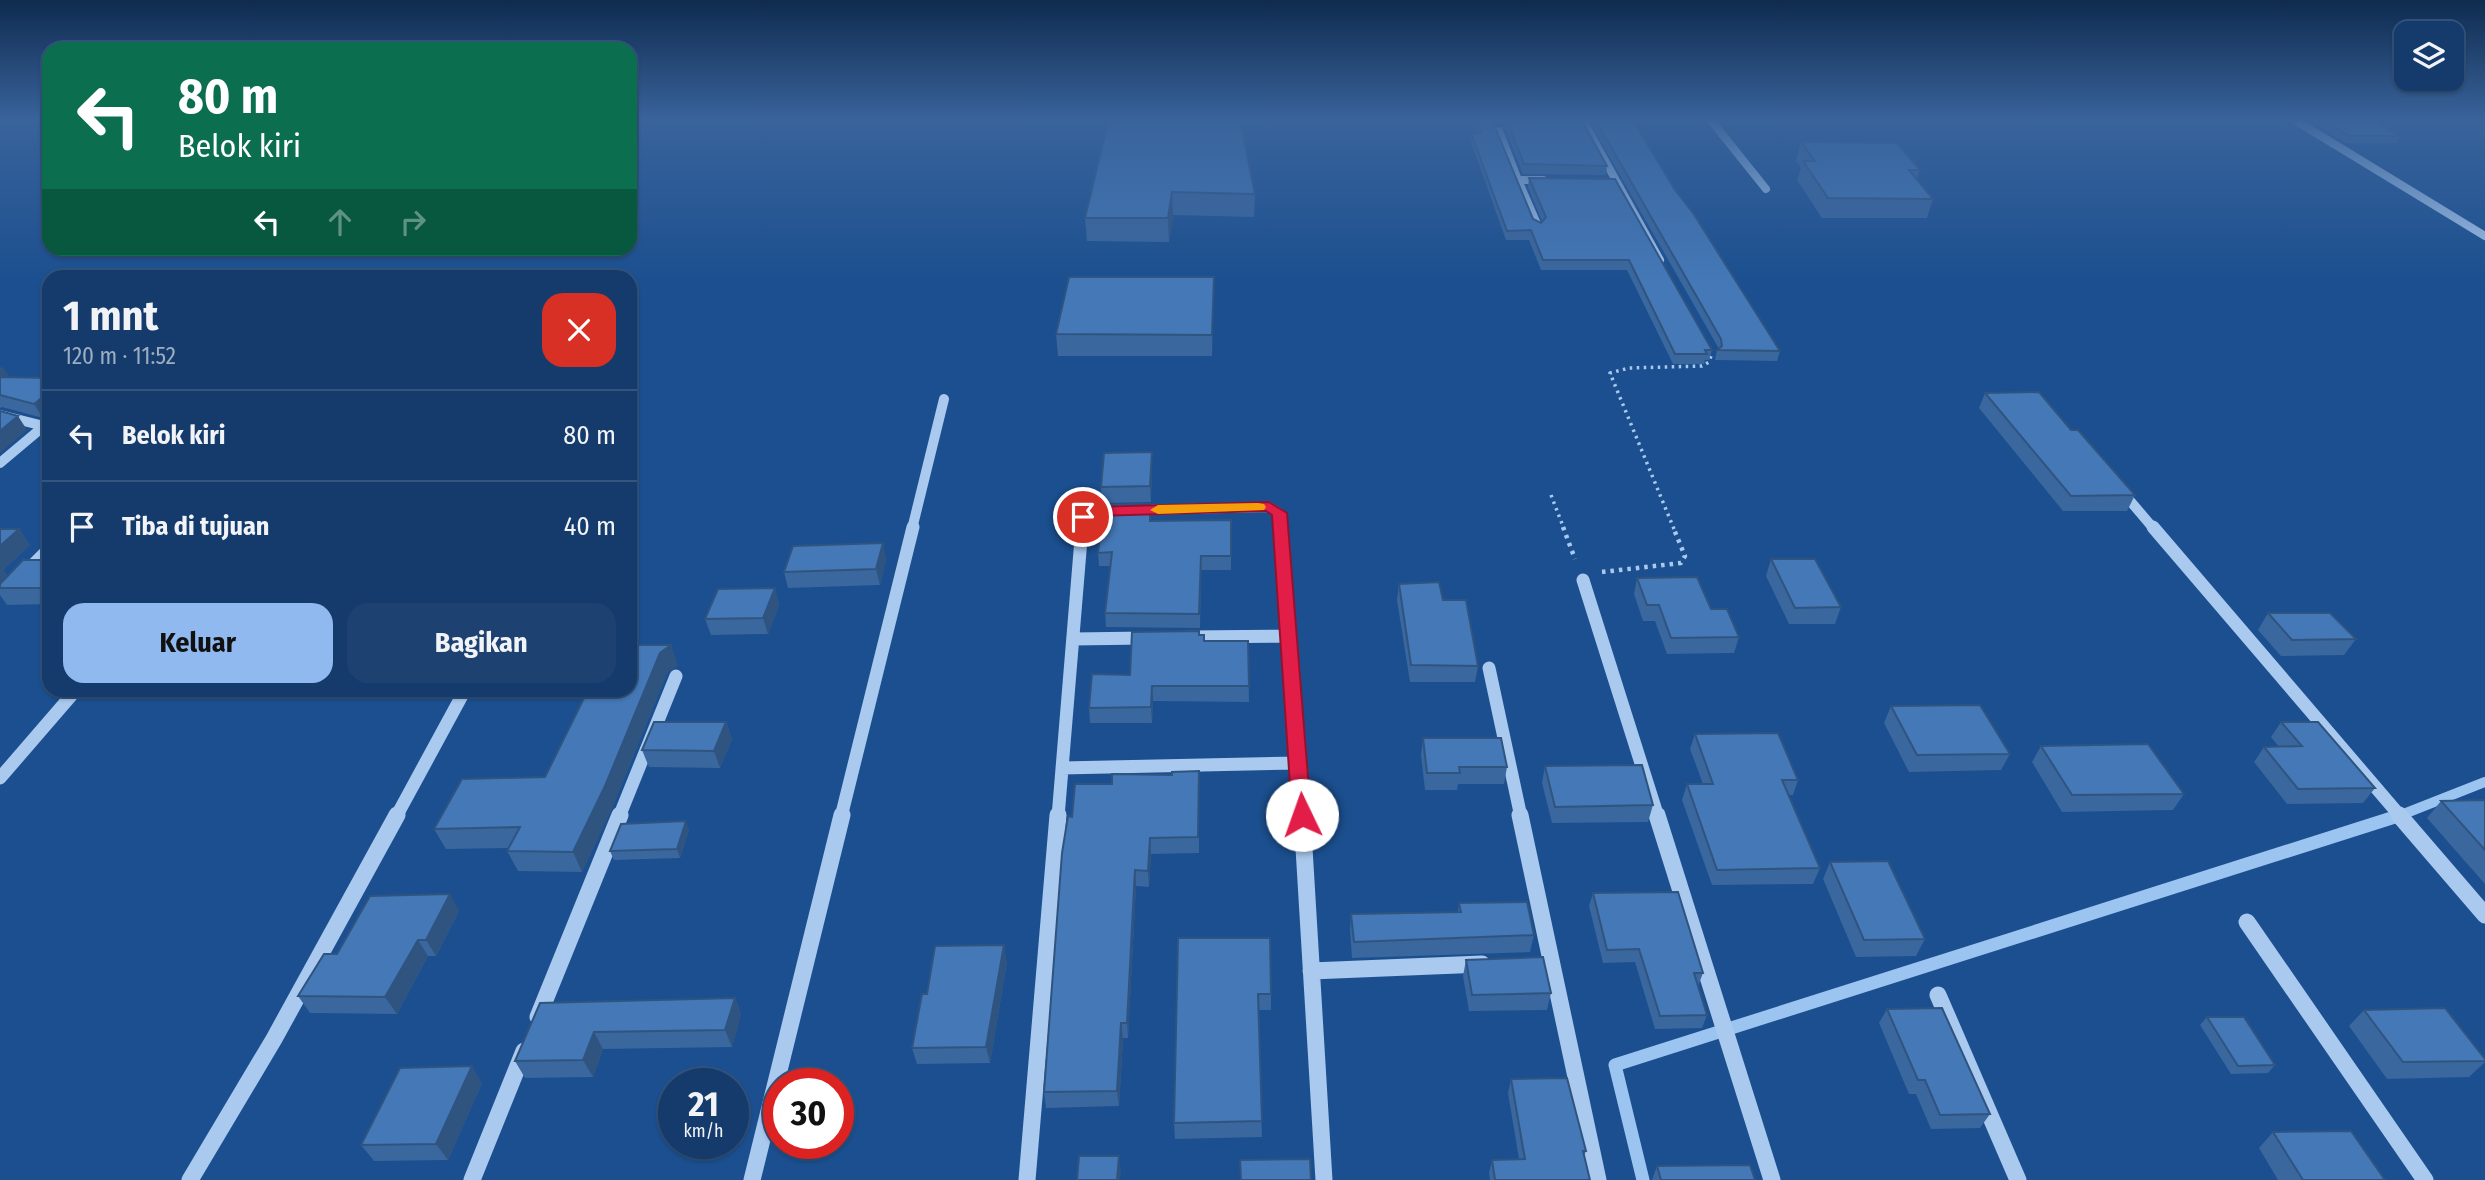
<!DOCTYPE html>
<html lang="id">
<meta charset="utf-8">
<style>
body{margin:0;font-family:"Fira Sans Condensed",sans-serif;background:#1d4271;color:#f1f3f6;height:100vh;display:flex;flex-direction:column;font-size:26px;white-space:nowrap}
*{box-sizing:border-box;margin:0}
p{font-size:23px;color:#9dadc1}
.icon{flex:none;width:38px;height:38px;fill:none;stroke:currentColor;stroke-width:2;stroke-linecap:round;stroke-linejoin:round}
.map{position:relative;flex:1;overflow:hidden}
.side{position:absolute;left:42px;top:270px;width:595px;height:427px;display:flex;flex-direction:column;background:#143b6b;border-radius:21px;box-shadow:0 2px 5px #0004,0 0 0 2px #33557e}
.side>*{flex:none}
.guide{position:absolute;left:42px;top:42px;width:595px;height:214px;border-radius:21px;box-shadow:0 2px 5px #0004,0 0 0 2px #33557e;background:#0b6e4f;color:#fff;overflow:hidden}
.buttons{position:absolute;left:2394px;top:21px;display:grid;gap:14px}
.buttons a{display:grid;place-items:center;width:70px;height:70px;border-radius:14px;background:#143b6b;box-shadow:0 2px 5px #0004,0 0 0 2px #33557e;font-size:35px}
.speed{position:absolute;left:658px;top:1068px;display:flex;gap:14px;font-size:35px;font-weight:700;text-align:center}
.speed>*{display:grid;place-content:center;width:91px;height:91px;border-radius:50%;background:#143b6b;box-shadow:0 2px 5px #0004,0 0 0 2px #33557e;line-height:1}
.speed small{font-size:18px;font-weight:400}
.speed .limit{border:10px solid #d22;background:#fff;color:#111}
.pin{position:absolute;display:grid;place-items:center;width:60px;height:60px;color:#fff;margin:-30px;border:4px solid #fff;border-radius:50%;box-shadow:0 2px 7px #0007}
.me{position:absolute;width:77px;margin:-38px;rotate:357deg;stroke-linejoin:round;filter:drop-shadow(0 0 5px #0008)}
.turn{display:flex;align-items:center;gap:24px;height:147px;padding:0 21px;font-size:32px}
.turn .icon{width:91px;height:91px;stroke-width:2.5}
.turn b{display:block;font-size:49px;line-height:60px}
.lanes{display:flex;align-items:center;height:66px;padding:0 21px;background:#0003;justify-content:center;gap:35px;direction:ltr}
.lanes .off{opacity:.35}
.round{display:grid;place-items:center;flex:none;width:74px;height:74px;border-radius:21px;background:#1d4271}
.headline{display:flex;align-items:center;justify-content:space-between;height:119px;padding:0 21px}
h1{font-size:42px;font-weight:700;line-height:52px}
.cta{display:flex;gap:14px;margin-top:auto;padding:14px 21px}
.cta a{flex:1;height:80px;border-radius:21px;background:#90b9f0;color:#111;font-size:28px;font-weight:700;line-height:80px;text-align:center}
.cta a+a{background:#1d4271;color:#f1f3f6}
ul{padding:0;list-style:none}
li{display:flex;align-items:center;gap:21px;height:91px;padding:0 21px;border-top:2px solid #33557e}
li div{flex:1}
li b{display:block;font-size:26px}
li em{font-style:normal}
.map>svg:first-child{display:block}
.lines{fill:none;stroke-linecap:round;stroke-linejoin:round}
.stream-far1{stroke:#9cc4f0;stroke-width:10}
.stream{stroke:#9cc4f0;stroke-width:13}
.path-far1{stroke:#a9c9ee;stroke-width:3.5;stroke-dasharray:2.5 4.5;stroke-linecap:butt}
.path{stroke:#a9c9ee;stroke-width:4.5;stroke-dasharray:3.5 5;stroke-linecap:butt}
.minor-far3{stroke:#a9c9ee;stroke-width:8}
.minor-far2{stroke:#a9c9ee;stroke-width:10}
.minor-far1{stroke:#a9c9ee;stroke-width:13}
.minor{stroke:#a9c9ee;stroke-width:17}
.wall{fill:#3a679d}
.shaded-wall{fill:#305480}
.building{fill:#4478b7;stroke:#305480;stroke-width:2}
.route{fill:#e11d48;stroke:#92132f;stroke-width:2}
.slow{fill:#f59e0b}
</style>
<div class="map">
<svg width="2485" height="1180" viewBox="0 0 2485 1180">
<rect width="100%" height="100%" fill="#1b4f8f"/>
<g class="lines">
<path class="stream-far1" d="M2396,817L2485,782"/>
<path class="stream" d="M1643,1180L1615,1065L2401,815"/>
<path class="path-far1" d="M1551,495L1564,529
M1674,529L1610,373L1629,368L1702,366L1709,362L1712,353"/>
<path class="path" d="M1563,527L1575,559
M1602,572L1681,563L1685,556L1673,527"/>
<path class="minor-far3" d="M1582,119L1660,260
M1710,119L1766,189
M2293,119L2485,236
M1499,131L1518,180H1543
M1518,180L1538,226"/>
<path class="minor-far2" d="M0,415L44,426
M0,463L44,426
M2120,489L2154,529
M912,529L944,399
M1082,529L1083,517L1092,511L1269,507L1279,513L1280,529"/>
<path class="minor-far1" d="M1280,527L1302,817
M2153,527L2401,817
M27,571L49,549
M1583,580L1658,817
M1189,637L1288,636
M1073,639L1146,638
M1489,668L1521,817
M1062,768L1299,763
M0,778L76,690
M396,817L465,690
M619,817L676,676
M841,817L913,527
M1058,817L1082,527"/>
<path class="minor" d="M1302,815L1324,1180
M1520,815L1598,1180
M1657,815L1772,1180
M2399,815L2485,915
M2247,922L2425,1180
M1311,971L1482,964
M1938,995L2018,1180
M538,1017L620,815
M190,1180L274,1039L397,815
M472,1180L524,1051
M752,1180L842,815
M1027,1180L1058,815"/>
</g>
<path class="wall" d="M1109,119H1191V121L1255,194L1254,217L1173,215L1169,242L1087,241L1085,218Z
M1475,119H1581L1607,166L1606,175L1523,174L1505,128L1499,124L1495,127L1533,219L1541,223L1542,221L1528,187L1529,178L1615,179L1712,350L1709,360H1705L1704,364H1673L1627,270H1541L1529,240H1506L1471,142V133H1478L1475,122Z
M1588,119H1632L1675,190L1780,351L1777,361L1715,360L1717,350L1719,349Z
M2307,119H2371L2400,136L2396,143H2347Z
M1801,142L1920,170L1917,179L1933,199L1927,218H1822L1797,180L1801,168L1796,161Z
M1214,277L1212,356H1058L1056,334Z
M0,367L10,377L49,378V413L43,418L2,407L0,408Z
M1985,393L2071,430L2135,495L2127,511H2063L1979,408Z
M1152,452L1151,502L1102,503L1101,487Z
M1231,520V570H1201L1200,628L1106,627L1105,613L1110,566H1099L1098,553L1151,521Z
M0,529H19L30,545L3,570L8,576L49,560V604L7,605L0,595Z
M886,559L880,585L788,588L784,572Z
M1771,559L1841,607L1835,624H1789L1766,576Z
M1637,578L1711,609L1739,637L1734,653L1667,654L1655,621H1643L1634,594Z
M1399,584L1443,600L1478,666L1475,682H1410L1397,600Z
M775,588L779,605L768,634L711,635L705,619Z
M2268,613L2356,639L2344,655L2281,656L2258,630Z
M1199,635L1204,641H1248L1249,702L1153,701L1152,723H1090L1089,708L1130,675Z
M678,665L667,673L613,806L582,872L518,871L507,851L509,848L446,849L434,829L545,777L588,690Z
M1891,706L2010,754L2001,770L1909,772L1884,723Z
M726,722L732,739L720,768L649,767L642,750Z
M2281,722L2375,788L2363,803L2287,804L2254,762L2264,747H2279L2271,737Z
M1695,734L1798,780L1793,795H1789L1820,868L1813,884L1712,885L1682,800L1687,784H1703L1690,749Z
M1423,738L1507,767L1504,784H1458L1457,790H1425L1421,755Z
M2041,746L2184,794L2173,810L2062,812L2032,762Z
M1545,766L1653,805L1648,822L1552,823L1542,783Z
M1199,787V853L1151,854L1149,887L1136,886L1128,1038H1123L1119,1106L1046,1108L1044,1092L1072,817Z
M2485,800V884L2427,818L2441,801Z
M689,830L680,858L614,860L610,851Z
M1830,862L1925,939L1916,956L1856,957L1823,879Z
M1593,893L1703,973L1698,986L1707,1015L1702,1028L1655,1029L1635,962L1603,963L1589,906Z
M1459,903L1534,935L1530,952L1352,958L1350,930L1351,914L1458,912Z
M459,911L436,956H428L397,1014L310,1013L298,996L337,954Z
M1178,938L1271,994V1010H1258L1262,1137L1175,1139L1174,1123Z
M1466,960L1551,993L1547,1010L1469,1011L1463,976Z
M1007,962L990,1063L917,1064L912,1048Z
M735,998L741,1014L732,1047L603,1049L593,1077L525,1078L515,1061L540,1003Z
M1887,1009L1990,1114L1980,1128L1931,1129L1916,1094H1909L1879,1023Z
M2364,1010L2485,1059V1062L2469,1077L2387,1079L2349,1026Z
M2207,1017L2275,1065L2268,1073L2231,1074L2200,1025Z
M1511,1079L1586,1151L1584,1156L1590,1180H1490L1489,1173L1492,1160L1519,1159L1508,1093Z
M482,1083L448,1160L374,1161L361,1145Z
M2273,1132L2385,1180H2278L2259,1148Z
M1657,1166L1755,1180H1652Z"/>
<path class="shaded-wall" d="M1495,119H1500L1499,124L1494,127Z
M1172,192L1173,215L1169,242L1168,218Z
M1214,277V298L1212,356V335Z
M3,367L12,380L0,389V369Z
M49,392V413L43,418L34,404Z
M18,416L27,430L0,453V431Z
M1152,452V467L1151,502L1150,486Z
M19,529L30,545L3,570L9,577L0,587V546Z
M883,543L886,559L880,585L876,569Z
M775,588L779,605L768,634L763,618Z
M671,645L678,665L667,673L613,806L582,872L573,852L660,653Z
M1152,686L1153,701L1152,723L1151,707Z
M726,722L732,739L720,768L714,751Z
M686,821L689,830L680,858L677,849Z
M1150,838L1151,854L1149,887L1148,871Z
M1135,870L1136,886L1128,1038L1127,1023Z
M450,894L459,911L436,956L426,940Z
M418,940L428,956L397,1014L385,997Z
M1004,945L1007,962L990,1063L986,1047Z
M735,998L741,1014L732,1047L725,1030Z
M1121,1023L1123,1038L1119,1106L1117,1091Z
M594,1032L603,1049L593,1077L583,1060Z
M472,1066L482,1083L448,1160L436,1144Z
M1119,1156L1121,1172L1120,1180H1117Z"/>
<path class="building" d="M1109,119H1186V121L1240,120L1255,194L1172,192L1168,218H1085Z
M1478,119H1495L1494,125L1533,219L1541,223L1546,217L1529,178L1615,179L1712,350H1705L1707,354H1675L1629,260H1543L1531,230L1507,231L1471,133H1482Z
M1506,119H1581L1607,166L1524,164Z
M1595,119H1632L1675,190L1693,213L1780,351L1717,350L1722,346L1721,339Z
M2321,119H2371L2400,136H2350Z
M1801,142L1897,143L1920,170H1909L1933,199L1828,198L1803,161H1815Z
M1069,277H1214L1212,335L1056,334Z
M0,377L49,378V392L34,404L0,395Z
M2039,392L2071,430H2078L2135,495L2071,496L1985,393Z
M0,411L18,416L0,431Z
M1152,452L1150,486L1101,487L1104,453Z
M1150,504V521L1231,520V556H1201L1199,614L1105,613L1112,552L1098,553L1104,505Z
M0,529H19L0,546Z
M883,543L876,569L784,572L793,546Z
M1771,559H1815L1841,607L1795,608Z
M23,560H49V588H0V584Z
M1697,577L1711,609H1727L1739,637L1671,638L1659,605H1647L1637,578Z
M1439,582L1443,600H1466L1478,666L1411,665L1399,584Z
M775,588L763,618L705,619L718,589Z
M2268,613H2330L2356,639L2292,640Z
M1199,631V635H1204V641H1248L1249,686H1152L1151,707L1089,708L1092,674L1130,675L1132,632Z
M630,645H671L660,653L605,786L573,852L507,851L520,827L434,829L462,779L545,777L588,690H630Z
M1980,705L2010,754L1917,755L1891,706Z
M654,722H726L714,751L642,750Z
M2281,722H2318L2375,788L2298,789L2264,747L2302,746Z
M1778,733L1798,780H1782L1820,868L1717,870L1687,784H1713L1695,734Z
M1423,738H1501L1507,767H1459L1460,773H1427Z
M2148,744L2184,794L2072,795L2041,746Z
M1642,765L1653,805L1555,807L1545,766Z
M1199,771L1198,837L1150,838L1148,871L1135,870L1127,1023H1121L1117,1091L1044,1092L1062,853L1068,816L1072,817L1075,784H1112V774L1172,775V772Z
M2485,800V850L2441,801Z
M686,821L677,849L610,851L621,824Z
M1888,861L1925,939L1864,940L1830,862Z
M1678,892L1703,973H1694L1707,1015L1660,1016L1639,949L1607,950L1593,893Z
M450,894L426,940H418L385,997L298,996L324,954H337L370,896Z
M1527,902L1534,935L1354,942L1351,914L1461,912L1459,903Z
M1178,938H1270L1271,994H1258L1262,1121L1174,1123Z
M1004,945L986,1047L912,1048L922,994H927L935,946Z
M1543,957L1551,993L1472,995L1466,960Z
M735,998L725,1030L594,1032L583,1060L515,1061L540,1003Z
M1942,1008L1990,1114L1940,1115L1925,1080H1918L1887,1009Z
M2445,1008L2485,1059V1061L2403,1062L2364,1010Z
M2207,1017H2244L2275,1065L2238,1066Z
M472,1066L436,1144L361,1145L400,1068Z
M1567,1078L1586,1151H1583L1590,1180H1495L1492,1160L1525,1159L1511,1079Z
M2351,1131L2385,1180H2303L2273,1132Z
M1079,1156H1119L1117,1180H1077Z
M1310,1159L1311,1180H1241L1240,1160Z
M1750,1165L1755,1180H1661L1657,1166Z"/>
<linearGradient id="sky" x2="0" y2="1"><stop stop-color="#0f2b4f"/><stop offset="0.42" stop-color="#39639b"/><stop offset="1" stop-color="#39639b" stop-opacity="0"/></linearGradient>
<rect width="2485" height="284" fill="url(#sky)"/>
<path class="route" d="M1269,502L1287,513L1311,815L1309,820L1302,822L1295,820L1292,815L1272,515L1266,511L1095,516L1083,522L1075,517L1092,507Z"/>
<path class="slow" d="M1258,503L1264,504L1266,507L1264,510L1158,514L1150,510L1158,505Z"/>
</svg>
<div class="buttons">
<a><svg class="icon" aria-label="layers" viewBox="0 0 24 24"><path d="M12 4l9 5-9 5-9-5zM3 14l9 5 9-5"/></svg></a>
</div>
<div class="speed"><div>21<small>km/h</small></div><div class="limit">30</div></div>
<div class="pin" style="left:1083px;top:517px;background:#d93025"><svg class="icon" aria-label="arrive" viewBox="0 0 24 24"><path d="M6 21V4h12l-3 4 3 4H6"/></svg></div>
<svg class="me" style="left:1302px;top:815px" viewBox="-20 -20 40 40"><circle r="19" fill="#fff"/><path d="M0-13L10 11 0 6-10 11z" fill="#e11d48"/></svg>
<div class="guide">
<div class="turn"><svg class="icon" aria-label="left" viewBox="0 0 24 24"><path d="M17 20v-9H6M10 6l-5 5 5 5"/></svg><div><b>80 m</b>Belok kiri</div></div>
<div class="lanes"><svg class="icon" aria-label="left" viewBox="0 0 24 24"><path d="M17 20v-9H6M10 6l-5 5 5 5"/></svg><svg class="icon off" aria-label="ahead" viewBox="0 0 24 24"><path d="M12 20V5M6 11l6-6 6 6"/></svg><svg class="icon off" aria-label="right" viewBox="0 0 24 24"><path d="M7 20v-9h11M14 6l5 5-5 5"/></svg></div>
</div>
<section class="side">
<div class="headline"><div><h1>1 mnt</h1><p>120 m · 11:52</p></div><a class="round" style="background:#d93025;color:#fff"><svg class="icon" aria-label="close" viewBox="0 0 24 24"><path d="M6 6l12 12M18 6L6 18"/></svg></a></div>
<ul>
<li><svg class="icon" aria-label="left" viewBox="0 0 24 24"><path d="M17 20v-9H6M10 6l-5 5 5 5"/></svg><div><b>Belok kiri</b></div><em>80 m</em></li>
<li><svg class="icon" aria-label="arrive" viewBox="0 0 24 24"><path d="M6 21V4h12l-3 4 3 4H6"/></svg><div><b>Tiba di tujuan</b></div><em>40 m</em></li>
</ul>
<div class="cta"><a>Keluar</a><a>Bagikan</a></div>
</section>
</div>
